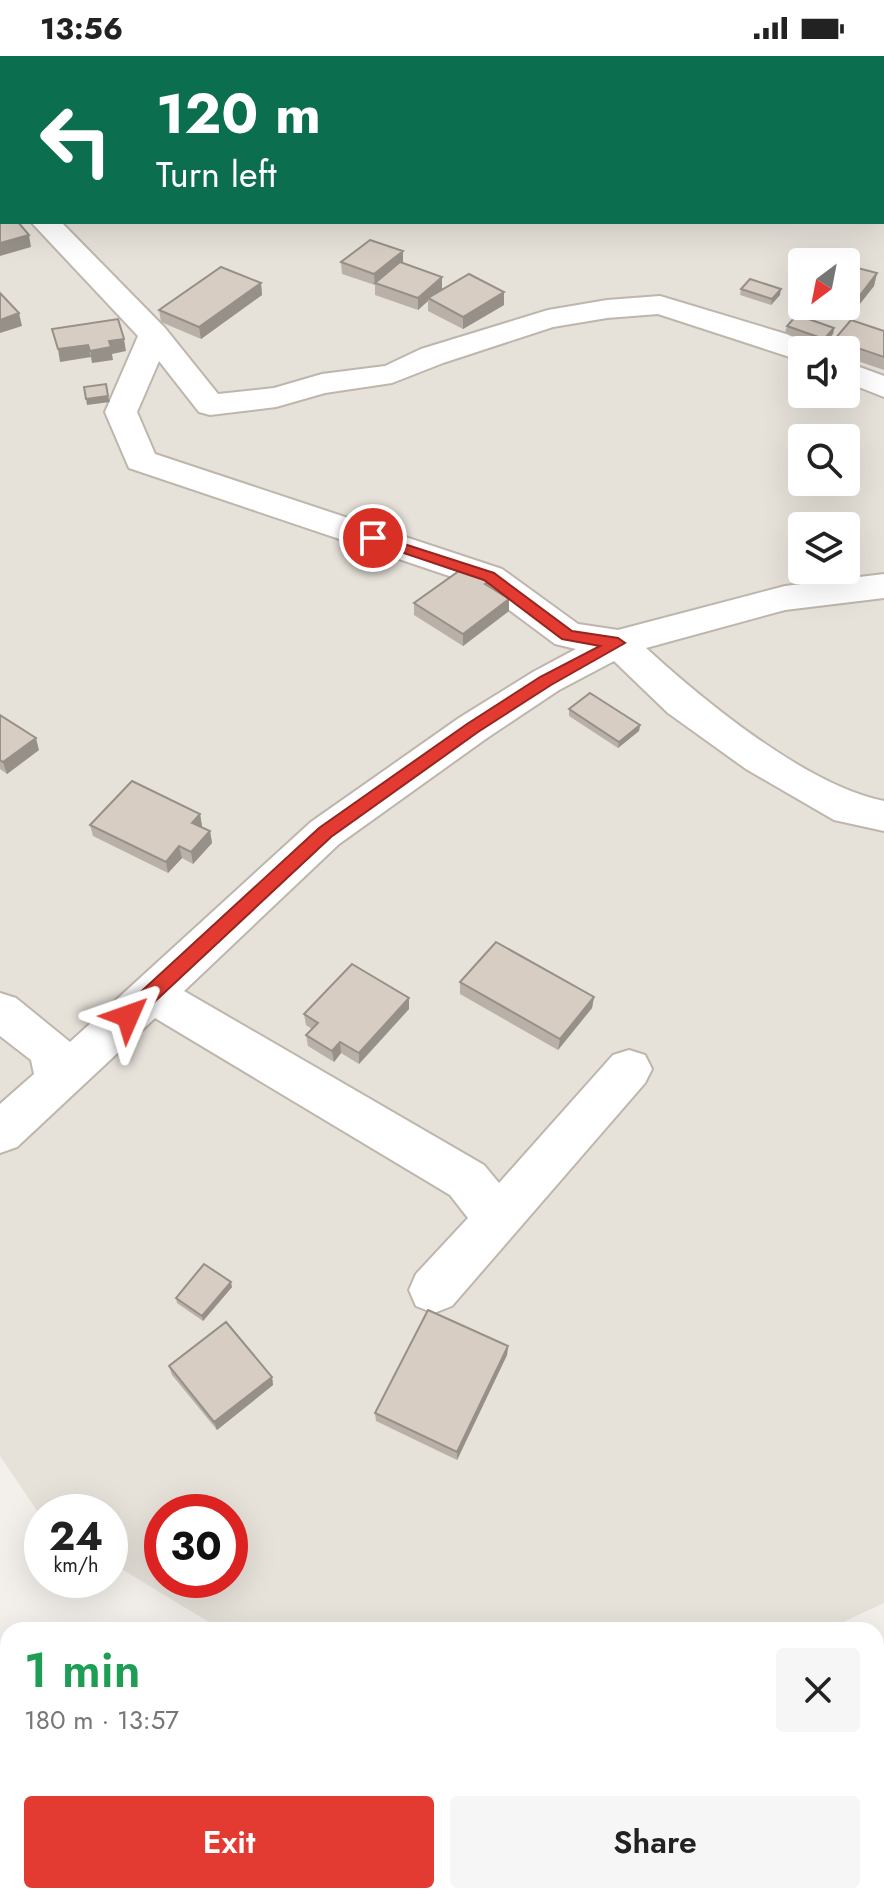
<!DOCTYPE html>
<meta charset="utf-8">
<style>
body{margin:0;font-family:Jost,sans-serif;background:#f6f6f6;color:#222;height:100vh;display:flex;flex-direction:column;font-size:30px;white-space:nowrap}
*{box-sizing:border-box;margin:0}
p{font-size:26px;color:#767676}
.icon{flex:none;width:44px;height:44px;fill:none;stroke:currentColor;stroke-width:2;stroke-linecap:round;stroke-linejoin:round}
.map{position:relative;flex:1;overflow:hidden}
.panel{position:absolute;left:0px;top:1566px;width:884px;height:282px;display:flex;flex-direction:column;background:#fff;border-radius:24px 24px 0 0;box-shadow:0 8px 32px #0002}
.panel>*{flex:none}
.hud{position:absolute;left:0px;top:0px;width:884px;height:168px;box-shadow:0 8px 32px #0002;background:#0b6e4f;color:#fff;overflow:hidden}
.needle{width:52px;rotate:212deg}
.fabs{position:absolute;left:788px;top:192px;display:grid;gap:16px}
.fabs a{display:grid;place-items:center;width:72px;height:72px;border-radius:8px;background:#fff;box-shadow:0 8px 32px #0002;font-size:40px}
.speed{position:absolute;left:24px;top:1438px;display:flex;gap:16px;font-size:40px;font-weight:700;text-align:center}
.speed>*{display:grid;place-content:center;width:104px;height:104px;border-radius:50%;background:#fff;box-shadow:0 8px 32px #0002;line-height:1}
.speed small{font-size:20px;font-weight:400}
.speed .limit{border:12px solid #d22;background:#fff;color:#111}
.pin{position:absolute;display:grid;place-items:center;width:68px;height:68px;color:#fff;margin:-34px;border:4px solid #fff;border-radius:50%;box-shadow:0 2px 8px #0007}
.me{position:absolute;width:88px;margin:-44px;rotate:47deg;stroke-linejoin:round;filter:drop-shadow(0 0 6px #0008)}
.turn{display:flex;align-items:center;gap:28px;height:168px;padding:0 24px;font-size:36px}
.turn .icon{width:104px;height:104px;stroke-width:2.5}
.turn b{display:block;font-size:56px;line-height:68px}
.round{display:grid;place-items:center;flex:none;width:84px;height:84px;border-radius:8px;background:#f6f6f6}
.head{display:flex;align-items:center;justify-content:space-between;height:136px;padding:0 24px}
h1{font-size:48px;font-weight:600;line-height:60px;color:#1e9e55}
.button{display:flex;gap:16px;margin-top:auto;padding:16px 24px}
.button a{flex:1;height:92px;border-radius:8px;background:#e33b31;color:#fff;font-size:32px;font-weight:600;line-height:92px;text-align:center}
.button a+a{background:#f6f6f6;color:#222}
.status{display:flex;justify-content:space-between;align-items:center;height:56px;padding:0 40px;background:#fff;direction:ltr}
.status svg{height:22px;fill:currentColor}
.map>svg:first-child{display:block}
.residential{fill:#e6e1d9;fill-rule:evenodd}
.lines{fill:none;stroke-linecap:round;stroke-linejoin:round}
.minor-casing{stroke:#beb6ad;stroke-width:4}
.minor{fill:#fff;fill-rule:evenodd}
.wall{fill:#b9b0a8}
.shaded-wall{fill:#969088}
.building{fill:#d7cdc3;stroke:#969088;stroke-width:2}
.route{fill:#e33b31;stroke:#942620;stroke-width:2}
</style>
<div class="status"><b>13:56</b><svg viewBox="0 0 49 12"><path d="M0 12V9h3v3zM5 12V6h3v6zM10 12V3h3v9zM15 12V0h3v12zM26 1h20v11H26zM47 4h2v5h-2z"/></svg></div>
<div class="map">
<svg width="884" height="1847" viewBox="0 0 884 1847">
<rect width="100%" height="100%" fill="#f3efea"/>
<path class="residential" d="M0,0H884V1547L826,1574H222L110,1506V1456H42V1462L0,1400ZM2,2H882V166H2ZM802,206H846V250H802ZM802,294H846V338H802ZM802,382H846V426H802ZM802,470H846V514H802ZM162,1456H230V1524H162Z"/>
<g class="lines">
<g class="minor-casing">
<path id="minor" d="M860,0H884V8L882,2Z
M2,64V80L0,81V65Z
M0,98H2V117H0Z
M31,166H61L165,272L218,338L274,332L322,318L385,310L421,293L548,254L607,244L660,240L786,278L813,289L816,294H802V305L658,258L607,262L553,271L443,307L392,327L325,337L276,351L210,359L199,356L159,305L137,356L155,398L502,513L578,568L618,574L785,530L884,518V542L785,554L646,592C704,645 807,730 884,745V775L834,764L746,713L668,657L614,605L559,634L487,682L339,788L184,935L484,1109L499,1127L613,999L629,994L645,999L652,1013L645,1027L452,1250L434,1257L416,1250L409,1234L416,1218L468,1162L450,1139L155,962L17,1091L0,1097V1048L34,1018L31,1004L0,980V937L16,942L70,986L311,766L459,662L533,616L576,593L555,588L476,529L129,412L105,356L138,280Z
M846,306L884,320V341L846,326Z"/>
</g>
<use href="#minor" class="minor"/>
</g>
<path class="wall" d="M341,206L403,207L442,233L438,237L504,249L463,273L428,255V245L418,254L375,239V229L342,218Z
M846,209L877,217L874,230L855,254L845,250H846Z
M261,227L262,239L201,283L161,266L159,254Z
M741,233L780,239L771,249L740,239Z
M787,270L834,272L833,278L822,290L785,277Z
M884,275V314L846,301V294H832L834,284Z
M491,524V532L509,543V555L463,590L414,559V547Z
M569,653L640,669L639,675L618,692L569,660Z
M0,659L39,694L7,718L0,713Z
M200,758L202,770L201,771L210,775L212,787L193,808L182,802L168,817L93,780L90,769Z
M460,926L594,941L592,952L558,994L460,938Z
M409,953L359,1008L341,997L334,1006L308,990L306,979L312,973L306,969L304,958Z
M232,1231L203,1265L177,1247L176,1242Z
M508,1290L507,1299L457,1404L376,1365L375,1357Z
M169,1310L272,1321L273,1329L217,1374L172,1319Z"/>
<path class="shaded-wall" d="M29,179L31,191L0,200V187Z
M403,195V207L375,227V230L374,218Z
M877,217L874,230L855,254L858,242Z
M442,221V233L430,244L428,242V245L418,254V242Z
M261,227L262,239L201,283L199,271Z
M781,233L780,239L771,249L772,243Z
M504,236V249L463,273V261Z
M19,257L22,270L0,277V264Z
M834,272L833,278L822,290L824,283Z
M124,283L126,295L112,298L113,304L92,307L90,295L109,285Z
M88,289L91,301L60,306L58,293Z
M108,340L110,346L87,349L86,343Z
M509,543V555L463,590V578Z
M640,669L639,675L618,692L619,686Z
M36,682L39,694L7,718L3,706Z
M200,758L202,770L194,778L192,767Z
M210,775L212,787L193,808L191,796Z
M179,790L182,802L168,817L166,806Z
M594,941L592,952L558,994L560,983Z
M409,942V953L359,1008V997Z
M340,986L341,997L334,1006L332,995Z
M231,1226L232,1231L203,1265L202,1260Z
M508,1290L507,1299L457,1404V1396Z
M272,1321L273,1329L217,1374L214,1366Z"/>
<path class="building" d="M381,1V2H344Z
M882,15L884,16V37L882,36Z
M0,158H2V166H18L29,179L0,187Z
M370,184L403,195L374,218L341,206Z
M400,206L442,221L418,242L375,227Z
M846,209L877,217L858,242L846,237Z
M221,211L261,227L199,271L159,254Z
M469,218L504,236L463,261L428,242Z
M750,223L781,233L772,243L741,233Z
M0,237L19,257L0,264Z
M797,259L834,272L824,283L787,270Z
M118,263L124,283L109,285L111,291L90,295L88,289L58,293L52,273Z
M851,264L884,275V301L834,284Z
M106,328L108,340L86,343L84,331Z
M466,510L491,524L485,528L509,543L463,578L414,547Z
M590,637L640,669L619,686L569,653Z
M0,659L36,682L3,706L0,704Z
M132,725L200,758L192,767L210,775L191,796L179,790L166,806L90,769Z
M496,886L594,941L560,983L460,926Z
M352,908L409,942L359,997L340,986L332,995L306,979L318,967L304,958Z
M204,1208L231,1226L202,1260L176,1242Z
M428,1254L508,1290L457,1396L375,1357Z
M226,1266L272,1321L214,1366L169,1310Z"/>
<path class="route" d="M373,478L494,517L572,575L618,582L625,587L551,629L478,676L331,781L134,965H121L118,960L121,954L319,772L467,668L540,621L600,590L562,583L484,524L368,485L366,482Z"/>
</svg>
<div class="fabs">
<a><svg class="needle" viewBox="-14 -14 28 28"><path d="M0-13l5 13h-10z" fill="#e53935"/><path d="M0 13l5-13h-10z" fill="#767676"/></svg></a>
<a><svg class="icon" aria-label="sound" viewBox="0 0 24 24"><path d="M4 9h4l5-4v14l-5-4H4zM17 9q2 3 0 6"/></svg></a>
<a><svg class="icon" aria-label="search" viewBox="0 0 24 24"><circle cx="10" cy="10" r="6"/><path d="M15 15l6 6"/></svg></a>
<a><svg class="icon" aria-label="layers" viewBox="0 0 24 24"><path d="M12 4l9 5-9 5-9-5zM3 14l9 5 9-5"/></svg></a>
</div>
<div class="speed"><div>24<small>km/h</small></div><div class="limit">30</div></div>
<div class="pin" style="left:373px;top:482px;background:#d93025"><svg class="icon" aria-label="arrive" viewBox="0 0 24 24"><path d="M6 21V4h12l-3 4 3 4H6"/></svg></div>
<svg class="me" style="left:128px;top:960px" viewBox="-20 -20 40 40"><path d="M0-17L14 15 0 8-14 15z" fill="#e33b31" stroke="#fff" stroke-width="4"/></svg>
<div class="hud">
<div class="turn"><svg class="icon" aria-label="left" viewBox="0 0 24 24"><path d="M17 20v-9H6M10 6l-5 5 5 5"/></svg><div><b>120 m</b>Turn left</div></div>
</div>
<section class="panel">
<div class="head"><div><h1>1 min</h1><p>180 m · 13:57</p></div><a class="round"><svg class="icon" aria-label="close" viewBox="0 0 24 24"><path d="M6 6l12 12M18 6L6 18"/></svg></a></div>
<div class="button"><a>Exit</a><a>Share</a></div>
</section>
</div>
